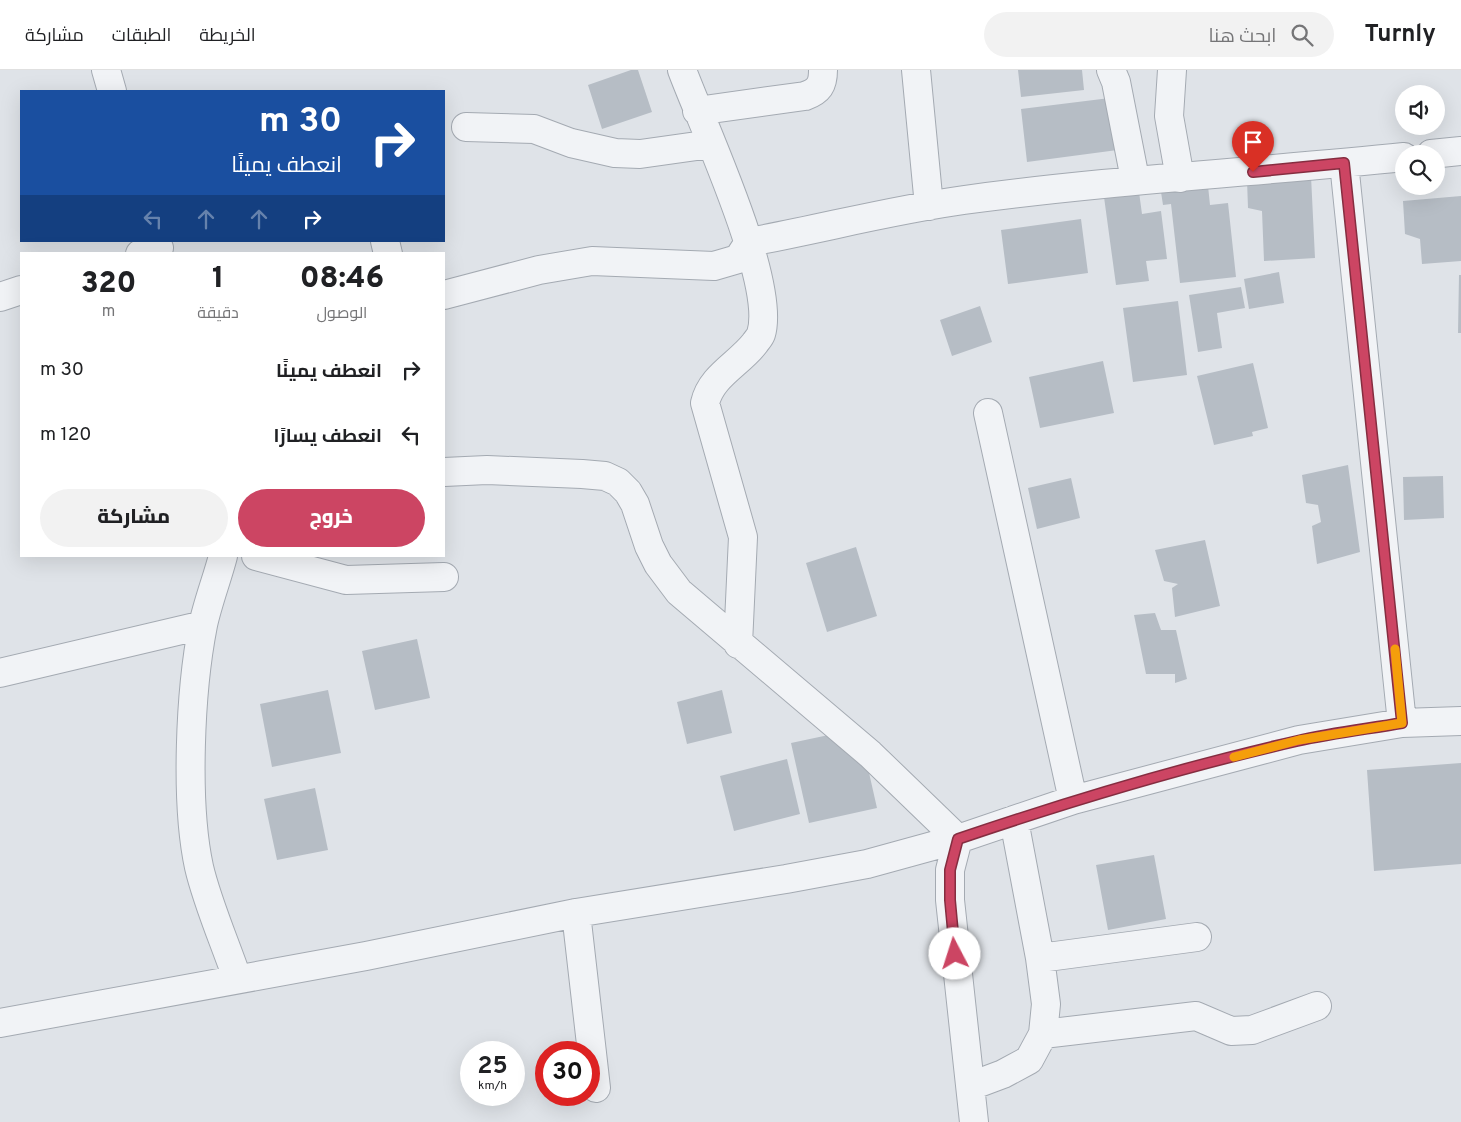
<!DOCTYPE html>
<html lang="ar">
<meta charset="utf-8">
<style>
body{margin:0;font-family:Overpass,Cairo,sans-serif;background:#f2f2f2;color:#202124;direction:rtl;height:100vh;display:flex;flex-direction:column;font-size:19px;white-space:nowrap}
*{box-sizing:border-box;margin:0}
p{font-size:16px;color:#757577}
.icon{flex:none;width:28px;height:28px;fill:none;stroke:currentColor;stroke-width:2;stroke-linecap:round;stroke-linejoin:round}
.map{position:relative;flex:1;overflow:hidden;direction:ltr}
.sheet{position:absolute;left:20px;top:182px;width:425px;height:305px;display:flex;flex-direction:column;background:#fff;border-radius:0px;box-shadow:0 5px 20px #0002;direction:rtl}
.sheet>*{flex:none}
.banner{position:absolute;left:20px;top:20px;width:425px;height:152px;border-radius:0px;box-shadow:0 5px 20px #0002;direction:rtl;background:#1a4fa0;color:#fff;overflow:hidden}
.fabs{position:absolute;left:1395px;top:15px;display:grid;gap:10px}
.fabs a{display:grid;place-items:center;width:50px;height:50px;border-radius:50%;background:#fff;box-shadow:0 5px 20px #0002;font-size:25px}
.speed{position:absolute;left:460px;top:971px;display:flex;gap:10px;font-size:25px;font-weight:700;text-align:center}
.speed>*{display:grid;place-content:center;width:65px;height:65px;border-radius:50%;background:#fff;box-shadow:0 5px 20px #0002;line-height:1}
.speed small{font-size:12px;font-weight:400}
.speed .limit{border:8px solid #d22;background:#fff;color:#111}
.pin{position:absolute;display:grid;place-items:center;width:42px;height:42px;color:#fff;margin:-51px -21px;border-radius:50% 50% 50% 0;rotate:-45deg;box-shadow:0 0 5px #0007}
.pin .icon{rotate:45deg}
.me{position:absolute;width:55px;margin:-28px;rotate:355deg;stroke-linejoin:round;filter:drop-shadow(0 0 4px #0008)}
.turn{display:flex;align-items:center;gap:18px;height:105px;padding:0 20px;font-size:22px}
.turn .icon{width:65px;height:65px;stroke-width:2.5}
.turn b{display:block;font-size:35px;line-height:42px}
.lanes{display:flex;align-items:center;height:48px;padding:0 20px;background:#0003;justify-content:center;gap:25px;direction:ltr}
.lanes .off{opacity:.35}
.eta{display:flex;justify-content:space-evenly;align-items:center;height:85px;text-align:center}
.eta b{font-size:30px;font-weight:800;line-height:35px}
.action{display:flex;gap:10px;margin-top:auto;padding:10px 20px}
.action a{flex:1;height:58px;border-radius:30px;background:#cc4563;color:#fff;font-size:20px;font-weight:800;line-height:58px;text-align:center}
.action a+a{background:#f2f2f2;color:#202124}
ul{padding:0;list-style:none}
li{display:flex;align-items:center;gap:15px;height:65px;padding:0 20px}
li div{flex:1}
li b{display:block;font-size:19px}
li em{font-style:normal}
header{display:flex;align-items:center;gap:30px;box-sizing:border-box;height:70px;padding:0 25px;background:#fff;border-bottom:1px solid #e0e0e0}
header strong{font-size:24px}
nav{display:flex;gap:28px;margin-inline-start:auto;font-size:18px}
.search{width:350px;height:45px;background:#f2f2f2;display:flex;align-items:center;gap:12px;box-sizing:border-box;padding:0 18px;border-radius:28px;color:#757577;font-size:19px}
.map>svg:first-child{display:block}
.building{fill:#b6bdc5}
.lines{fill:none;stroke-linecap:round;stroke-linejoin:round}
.minor-casing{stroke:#a4aab2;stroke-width:30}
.minor{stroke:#f1f3f6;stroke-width:28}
.route-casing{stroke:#852d40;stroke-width:12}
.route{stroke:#cc4563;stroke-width:9}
.slow{stroke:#f59e0b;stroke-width:9}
</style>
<header>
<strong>Turnly</strong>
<div class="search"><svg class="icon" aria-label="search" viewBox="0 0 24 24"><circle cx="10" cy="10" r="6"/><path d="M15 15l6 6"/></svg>ابحث هنا</div>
<nav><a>الخريطة</a><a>الطبقات</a><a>مشاركة</a></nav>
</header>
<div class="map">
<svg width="1461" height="1052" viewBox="0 0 1461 1052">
<rect width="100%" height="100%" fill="#dfe3e8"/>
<path class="building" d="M631,0H638L652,42L602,59L588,15Z
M1018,0H1082L1084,20L1021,27Z
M1118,27L1125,79L1027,92L1021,39Z
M1311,106L1315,188L1264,191L1262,141L1248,138L1247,110Z
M1208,116L1210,135L1228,133L1236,207L1180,213L1171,134L1163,135L1161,122Z
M1139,122L1142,144L1161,141L1167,189L1146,191L1149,211L1116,215L1104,127Z
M1461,126V191L1422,194L1420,169L1405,164L1403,131Z
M1081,149L1088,203L1008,214L1001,160Z
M1279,202L1284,233L1249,239L1244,209Z
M1459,205H1461V263H1458Z
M1241,217L1245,238L1217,243L1222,278L1198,282L1189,225Z
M1178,231L1187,305L1133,312L1123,238Z
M980,236L992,272L952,286L940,250Z
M1103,291L1114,343L1040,358L1029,307Z
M1253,293L1268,358L1252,362L1253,366L1214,375L1197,306Z
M1348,395L1360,482L1317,494L1312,456L1321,452L1318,435L1306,433L1302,405Z
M1443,406L1444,448L1404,450L1403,407Z
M1071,408L1080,448L1037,459L1028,418Z
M1205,470L1220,536L1175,547L1172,518L1178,514L1164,511L1155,480Z
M856,477L877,546L827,562L806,493Z
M1155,543L1161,560H1176L1187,609L1175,613V604H1146L1134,545Z
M417,569L430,628L375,640L362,581Z
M328,620L341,683L272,697L260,634Z
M722,620L732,663L687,674L677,632Z
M838,663L865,685L877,738L809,753L791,673Z
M787,689L800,744L734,761L720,706Z
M1461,693V794L1374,801L1367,700Z
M315,718L328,780L277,790L264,729Z
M1154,785L1166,849L1108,860L1096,795Z"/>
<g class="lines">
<g class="minor-casing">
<path id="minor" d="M106,0L112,21
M682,0C702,54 777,213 761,264C760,267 757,270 755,273C739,294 711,306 705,333L743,467L738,574
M916,0L929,136
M1111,0L1116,12L1135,109
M1172,0L1169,46L1180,108
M697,41L805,26C819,21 823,15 823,0
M466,57L534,59L571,73L615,83L640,84L711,74
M1431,84L1461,81
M1344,93L1402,653
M385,171L388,184
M140,184L159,178
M444,225L539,200L592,191L714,196L738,189L749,172C821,159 891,140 964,130C1110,110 1257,102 1404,87
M0,227L21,220
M988,343L1073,730
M444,402L487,400L582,404L605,406L618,412L628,422L635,434L649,476L658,494L679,522L870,684L958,769
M223,486C217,509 208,532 203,555C190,621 185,732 199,797C207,832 225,873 237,908
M256,486L346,510L444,507
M0,603L203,555
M958,769L950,800V830L974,1052
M576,843L596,1018
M1040,888L1197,867
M0,953L366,886L576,843L786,809L867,794L958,769L1073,730L1299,670L1402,653L1461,651
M1043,964L1196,946L1231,961L1252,960L1317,936
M971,1016L1003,1004L1029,990L1043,964L1046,934L1040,888L1014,750"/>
</g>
<use href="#minor" class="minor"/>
</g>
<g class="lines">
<g class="route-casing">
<path id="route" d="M955,884L950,830V800L958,769C1070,731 1182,697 1297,671C1332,663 1367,659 1402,653L1344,93L1253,102"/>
</g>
<use href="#route" class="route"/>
<path class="slow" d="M1234,687L1299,670L1402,653L1395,579"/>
</g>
</svg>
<div class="fabs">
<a><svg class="icon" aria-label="sound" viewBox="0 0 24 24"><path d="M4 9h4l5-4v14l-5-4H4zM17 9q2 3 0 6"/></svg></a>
<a><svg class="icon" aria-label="search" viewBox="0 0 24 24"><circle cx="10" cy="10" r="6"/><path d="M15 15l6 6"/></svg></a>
</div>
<div class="speed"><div>25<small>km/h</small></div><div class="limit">30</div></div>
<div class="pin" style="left:1253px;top:102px;background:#d93025"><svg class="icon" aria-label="arrive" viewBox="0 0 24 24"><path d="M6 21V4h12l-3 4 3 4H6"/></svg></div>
<svg class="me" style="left:955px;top:884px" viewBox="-20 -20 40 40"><circle r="19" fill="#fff"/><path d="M0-13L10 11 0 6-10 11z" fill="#cc4563"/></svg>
<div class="banner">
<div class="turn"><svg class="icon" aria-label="right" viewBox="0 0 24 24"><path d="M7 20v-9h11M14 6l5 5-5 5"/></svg><div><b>30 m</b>انعطف يمينًا</div></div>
<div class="lanes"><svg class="icon off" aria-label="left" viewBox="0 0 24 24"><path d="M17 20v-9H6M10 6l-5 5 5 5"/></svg><svg class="icon off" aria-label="ahead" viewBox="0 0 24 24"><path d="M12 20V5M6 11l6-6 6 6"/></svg><svg class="icon off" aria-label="ahead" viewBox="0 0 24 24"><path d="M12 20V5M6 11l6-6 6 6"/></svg><svg class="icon" aria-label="right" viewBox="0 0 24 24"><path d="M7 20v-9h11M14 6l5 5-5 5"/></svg></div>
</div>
<section class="sheet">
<div class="eta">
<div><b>08:46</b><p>الوصول</p></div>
<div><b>1</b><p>دقيقة</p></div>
<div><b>320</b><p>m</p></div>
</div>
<ul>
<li><svg class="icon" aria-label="right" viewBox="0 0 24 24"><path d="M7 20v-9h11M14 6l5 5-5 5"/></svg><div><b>انعطف يمينًا</b></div><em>30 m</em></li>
<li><svg class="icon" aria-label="left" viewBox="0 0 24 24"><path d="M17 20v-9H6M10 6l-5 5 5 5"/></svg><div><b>انعطف يسارًا</b></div><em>120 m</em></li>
</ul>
<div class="action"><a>خروج</a><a>مشاركة</a></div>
</section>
</div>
